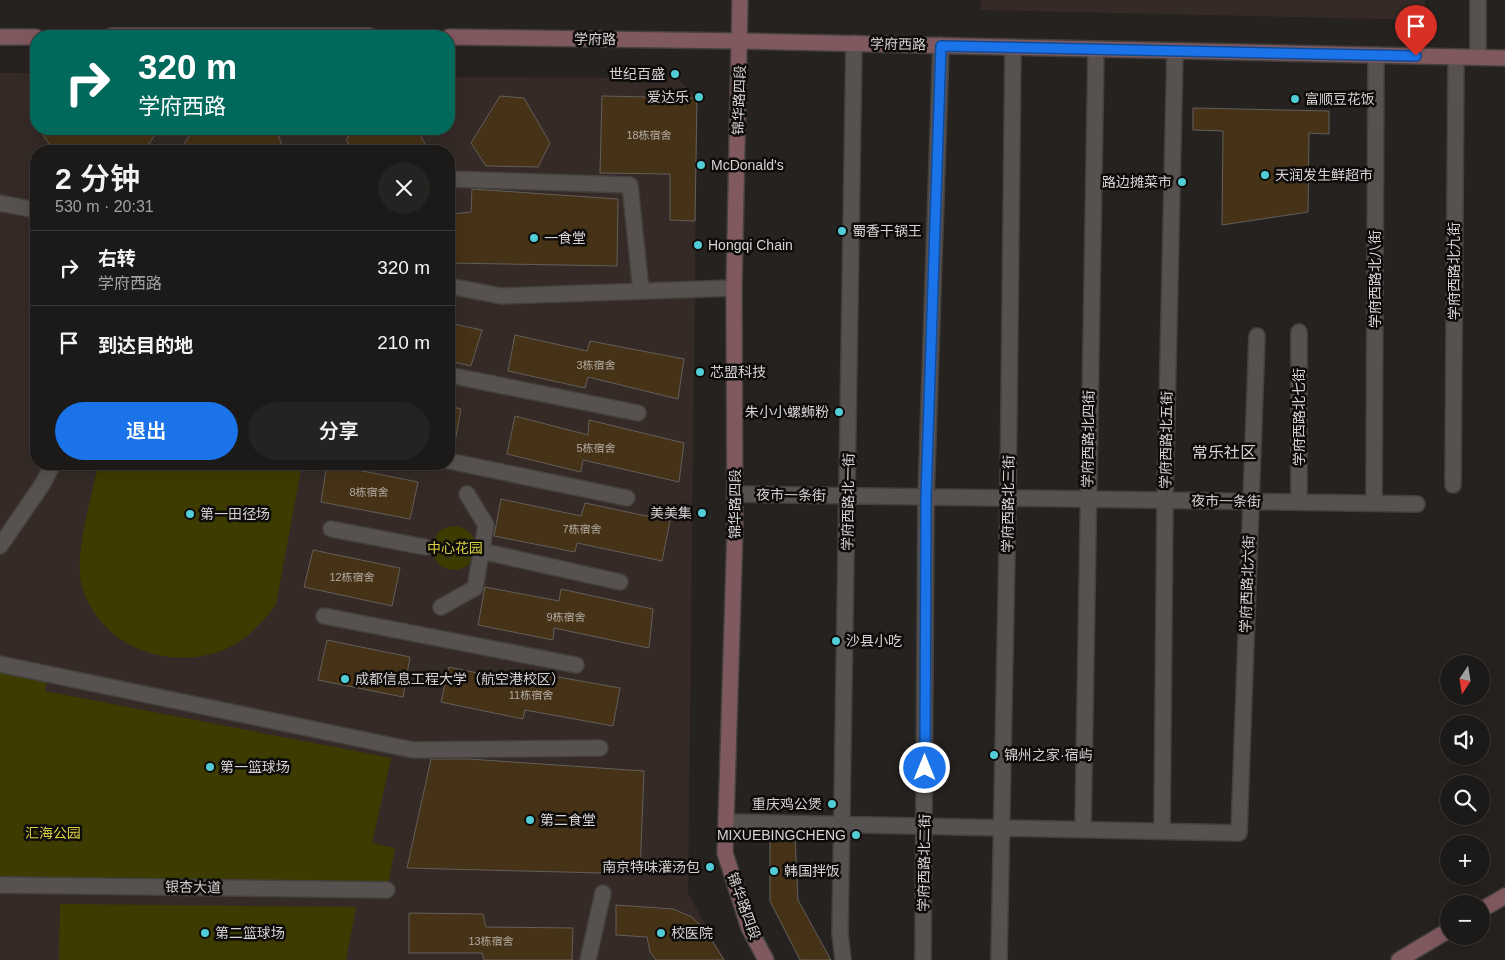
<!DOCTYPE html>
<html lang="zh">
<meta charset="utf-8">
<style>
body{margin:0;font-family:Arial,"Noto Sans SC",sans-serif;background:#252321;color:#f1f3f6;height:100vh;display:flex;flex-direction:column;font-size:19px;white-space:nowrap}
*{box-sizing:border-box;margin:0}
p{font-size:16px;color:#a0a1a2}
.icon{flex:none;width:28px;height:28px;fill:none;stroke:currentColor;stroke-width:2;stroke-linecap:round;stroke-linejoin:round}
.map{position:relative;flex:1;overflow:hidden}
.details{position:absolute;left:30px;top:145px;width:425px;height:325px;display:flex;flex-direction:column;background:#1c1a18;border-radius:20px;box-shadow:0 5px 20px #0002,0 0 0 1px #3a3837}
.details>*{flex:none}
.hud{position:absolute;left:30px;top:30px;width:425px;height:105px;border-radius:20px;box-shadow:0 5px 20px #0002,0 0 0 1px #3a3837;background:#00695c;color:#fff;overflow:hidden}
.needle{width:32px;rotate:192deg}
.tools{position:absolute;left:1440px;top:655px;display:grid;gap:10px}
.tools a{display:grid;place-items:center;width:50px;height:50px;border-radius:50%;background:#1c1a18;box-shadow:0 5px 20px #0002,0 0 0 1px #3a3837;font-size:25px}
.pin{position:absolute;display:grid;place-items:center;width:42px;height:42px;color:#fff;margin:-51px -21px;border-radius:50% 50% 50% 0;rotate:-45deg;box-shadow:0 0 5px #0007}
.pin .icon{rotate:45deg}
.me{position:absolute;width:55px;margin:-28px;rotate:0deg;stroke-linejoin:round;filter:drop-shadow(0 0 4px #0008)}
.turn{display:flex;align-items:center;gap:18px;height:105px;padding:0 25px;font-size:22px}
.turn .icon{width:65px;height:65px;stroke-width:2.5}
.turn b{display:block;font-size:35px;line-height:42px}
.round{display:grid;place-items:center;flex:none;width:52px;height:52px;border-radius:26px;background:#252321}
.headline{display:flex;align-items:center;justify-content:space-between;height:85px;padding:0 25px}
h1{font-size:30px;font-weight:600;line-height:38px}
.primary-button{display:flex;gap:10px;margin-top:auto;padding:10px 25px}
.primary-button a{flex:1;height:58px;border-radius:30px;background:#1a73e8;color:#fff;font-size:20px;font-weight:600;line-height:58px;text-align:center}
.primary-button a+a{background:#252321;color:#f1f3f6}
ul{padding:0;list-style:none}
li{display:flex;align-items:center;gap:15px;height:75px;padding:0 25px;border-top:1px solid #3a3837}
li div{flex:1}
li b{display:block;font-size:19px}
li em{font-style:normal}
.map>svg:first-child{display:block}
.built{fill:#352a26;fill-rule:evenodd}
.green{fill:#3e3b01}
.building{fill:#463216;stroke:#625f5b}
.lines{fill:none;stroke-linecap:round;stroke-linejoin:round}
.street-casing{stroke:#43403e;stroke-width:18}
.secondary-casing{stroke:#43403e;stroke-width:18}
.street{stroke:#575250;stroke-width:15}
.secondary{stroke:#80595f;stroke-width:15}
.route-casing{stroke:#114b97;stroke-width:12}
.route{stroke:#1a73e8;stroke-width:9}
.poi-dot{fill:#52ccd5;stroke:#0e0c0b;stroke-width:2}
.labels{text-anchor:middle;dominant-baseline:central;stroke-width:5;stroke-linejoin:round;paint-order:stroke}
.number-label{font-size:11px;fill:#b2aba3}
.street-label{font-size:14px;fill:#d6d3d2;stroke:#0e0c0b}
.poi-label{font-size:14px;fill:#d6d3d2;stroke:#0e0c0b;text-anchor:start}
.park-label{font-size:14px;fill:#d8ce41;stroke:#0e0c0b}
.quarter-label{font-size:16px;fill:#d6d3d2;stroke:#0e0c0b}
</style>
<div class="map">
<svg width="1505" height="960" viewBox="0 0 1505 960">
<rect width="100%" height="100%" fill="#262220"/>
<path class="built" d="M981,0H1425V20L981,10Z
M0,73H36V129H449V77L677,78L697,98L688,893L725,960H0ZM36,151H449V464H36Z"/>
<path class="green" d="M98,464H302L276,604C262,624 242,644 218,652C164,670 100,645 82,587C73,557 92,497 98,464Z
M432 548a22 22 0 1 1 44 0a22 22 0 1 1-44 0Z
M0,664L48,674L45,691L391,758L372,843L395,848L387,890L0,885Z
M60,904L356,907L346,960H59Z"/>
<path class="building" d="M500,96L524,98L550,143L538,167L486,166L471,143Z
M602,96L697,98L695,221L670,220V174L600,173Z
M1193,108L1329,111V134L1309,133L1308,212L1222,225L1223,131L1193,130Z
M39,129H159L144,151H54Z
M194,129H276L284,151H179Z
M354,129H417L425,144L420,151H353L346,140Z
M472,189L618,199L617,266L450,263L453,214L471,212Z
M449,323L482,330L471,366L449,361Z
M515,335L587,351L590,341L684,359L678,399L588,377L585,388L508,371Z
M449,406L461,409L455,442L449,441Z
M515,416L588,435L589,420L684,443L679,482L583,460L581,472L507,454Z
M327,464L418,482L410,519L321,502Z
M501,499L581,516L585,503L670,521L662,561L577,543L575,552L494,536Z
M313,550L400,568L392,606L304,587Z
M485,587L559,601L561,589L653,609L649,648L554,628L553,640L478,625Z
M327,640L410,657L403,697L318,680Z
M449,667L525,683L530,672L620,688L613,726L525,710L523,719L441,702Z
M431,759H469L644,771L640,874L407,868Z
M770,834L795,836L798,900L831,960H800L770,901Z
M616,905L673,909L692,917L705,930L724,960H656L650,952L647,937L616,935Z
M409,913L483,914L486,927L573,928L572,960H484L482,953H409Z"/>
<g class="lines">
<g class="street-casing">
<path id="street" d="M1478,57V0
M449,179L630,185L641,291
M0,203L36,210
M449,286L501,296L734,288
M449,375L638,413
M449,461L627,498
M1453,485L1456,57
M735,494L1417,504
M1299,502V332
M1374,503L1376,55
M331,529L425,547
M0,546L42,485L53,464
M481,551L620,582
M441,607L475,588L486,525L467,494
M324,616L576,665
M0,664L413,750L600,748
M726,822L1239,833L1257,336
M1083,829L1096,49
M1162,830L1165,500L1175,51
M0,885L387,890
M588,960L603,893
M843,960L840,933L854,43
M923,960L926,497L941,45
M999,960L1008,498L1013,47"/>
</g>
<g class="secondary-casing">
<path id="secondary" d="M740,0L734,288L735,531L725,853L749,928L766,960
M111,36H370
M0,37H36
M449,37L740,41L1505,58
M1481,910L1505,896
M1399,960L1449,930"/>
</g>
<use href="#street" class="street"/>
<use href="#secondary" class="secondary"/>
</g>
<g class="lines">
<g class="route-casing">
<path id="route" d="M925,768L926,496L941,46L1416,56"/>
</g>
<use href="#route" class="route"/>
</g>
<g class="poi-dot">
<circle cx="675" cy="74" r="5"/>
<circle cx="699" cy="97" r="5"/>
<circle cx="1295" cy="99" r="5"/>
<circle cx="701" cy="165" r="5"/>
<circle cx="1265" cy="175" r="5"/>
<circle cx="1182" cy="182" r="5"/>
<circle cx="842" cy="231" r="5"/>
<circle cx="534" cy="238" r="5"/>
<circle cx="698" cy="245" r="5"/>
<circle cx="700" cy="372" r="5"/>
<circle cx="839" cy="412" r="5"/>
<circle cx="702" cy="513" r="5"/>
<circle cx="190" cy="514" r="5"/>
<circle cx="836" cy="641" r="5"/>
<circle cx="345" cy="679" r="5"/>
<circle cx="994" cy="755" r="5"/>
<circle cx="210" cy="767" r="5"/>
<circle cx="832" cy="804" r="5"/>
<circle cx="530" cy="820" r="5"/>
<circle cx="856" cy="835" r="5"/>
<circle cx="710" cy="867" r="5"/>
<circle cx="774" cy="871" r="5"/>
<circle cx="205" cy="933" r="5"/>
<circle cx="661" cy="933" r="5"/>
</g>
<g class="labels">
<g class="number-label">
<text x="649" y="135">18栋宿舍</text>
<text x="596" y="365">3栋宿舍</text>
<text x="596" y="448">5栋宿舍</text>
<text x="369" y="492">8栋宿舍</text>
<text x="582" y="529">7栋宿舍</text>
<text x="352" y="577">12栋宿舍</text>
<text x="566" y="617">9栋宿舍</text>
<text x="531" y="695">11栋宿舍</text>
<text x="491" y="941">13栋宿舍</text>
</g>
<g class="street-label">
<text transform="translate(595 39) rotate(1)">学府路</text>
<text transform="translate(898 44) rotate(1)">学府西路</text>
<text transform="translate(739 100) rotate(-88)">锦华路四段</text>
<text transform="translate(1454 271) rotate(-90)">学府西路北九街</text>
<text transform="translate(1375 279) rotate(-90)">学府西路北八街</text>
<text transform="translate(1299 417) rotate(-90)">学府西路北七街</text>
<text transform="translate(1088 439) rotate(-89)">学府西路北四街</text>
<text transform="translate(1166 440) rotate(-89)">学府西路北五街</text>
<text transform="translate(791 495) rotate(1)">夜市一条街</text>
<text transform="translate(1226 501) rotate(1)">夜市一条街</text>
<text transform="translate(848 502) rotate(-89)">学府西路北一街</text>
<text transform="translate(735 504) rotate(-90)">锦华路四段</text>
<text transform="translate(1008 504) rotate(-89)">学府西路北三街</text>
<text transform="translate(1247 584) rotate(-88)">学府西路北六街</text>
<text transform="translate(924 863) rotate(-89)">学府西路北二街</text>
<text transform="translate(193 887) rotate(1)">银杏大道</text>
<text transform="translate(744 906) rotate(70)">锦华路四段</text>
</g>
<g class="poi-label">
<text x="665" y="74" text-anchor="end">世纪百盛</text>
<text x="689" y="97" text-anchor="end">爱达乐</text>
<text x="1305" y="99">富顺豆花饭</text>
<text x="711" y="165">McDonald's</text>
<text x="1275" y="175">天润发生鲜超市</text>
<text x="1172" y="182" text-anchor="end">路边摊菜市</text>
<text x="852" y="231">蜀香干锅王</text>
<text x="544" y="238">一食堂</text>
<text x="708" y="245">Hongqi Chain</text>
<text x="710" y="372">芯盟科技</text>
<text x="829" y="412" text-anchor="end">朱小小螺蛳粉</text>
<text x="692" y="513" text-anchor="end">美美集</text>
<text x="200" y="514">第一田径场</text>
<text x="846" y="641">沙县小吃</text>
<text x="355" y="679">成都信息工程大学（航空港校区）</text>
<text x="1004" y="755">锦州之家·宿屿</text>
<text x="220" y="767">第一篮球场</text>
<text x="822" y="804" text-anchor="end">重庆鸡公煲</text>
<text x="540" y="820">第二食堂</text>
<text x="846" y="835" text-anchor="end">MIXUEBINGCHENG</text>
<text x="700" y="867" text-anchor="end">南京特味灌汤包</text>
<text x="784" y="871">韩国拌饭</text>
<text x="215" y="933">第二篮球场</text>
<text x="671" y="933">校医院</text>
</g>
<g class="park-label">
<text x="455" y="548">中心花园</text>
<text x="53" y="833">汇海公园</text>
</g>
<g class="quarter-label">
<text x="1224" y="452">常乐社区</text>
</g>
</g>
</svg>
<div class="tools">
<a><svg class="needle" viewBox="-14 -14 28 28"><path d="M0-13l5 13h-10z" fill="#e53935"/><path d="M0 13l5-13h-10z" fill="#a0a1a2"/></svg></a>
<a><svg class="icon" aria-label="sound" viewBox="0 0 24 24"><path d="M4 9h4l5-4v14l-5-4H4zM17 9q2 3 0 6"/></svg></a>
<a><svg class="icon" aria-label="search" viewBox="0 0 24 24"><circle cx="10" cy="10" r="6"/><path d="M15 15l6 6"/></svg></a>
<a>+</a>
<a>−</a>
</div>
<div class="pin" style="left:1416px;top:56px;background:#d93025"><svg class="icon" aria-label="arrive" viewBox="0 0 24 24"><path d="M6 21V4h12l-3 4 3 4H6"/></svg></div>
<svg class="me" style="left:925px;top:768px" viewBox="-20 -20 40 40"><circle r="17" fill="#1a73e8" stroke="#fff" stroke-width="3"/><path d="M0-11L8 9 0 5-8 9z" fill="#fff"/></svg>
<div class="hud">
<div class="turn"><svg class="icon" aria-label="right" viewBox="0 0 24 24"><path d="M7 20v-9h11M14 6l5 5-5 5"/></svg><div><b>320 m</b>学府西路</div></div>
</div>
<section class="details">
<div class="headline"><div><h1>2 分钟</h1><p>530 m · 20:31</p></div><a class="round"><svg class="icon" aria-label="close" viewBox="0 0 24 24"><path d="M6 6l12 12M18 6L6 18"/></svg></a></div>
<ul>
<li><svg class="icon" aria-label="right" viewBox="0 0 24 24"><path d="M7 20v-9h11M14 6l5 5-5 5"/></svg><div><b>右转</b><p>学府西路</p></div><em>320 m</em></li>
<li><svg class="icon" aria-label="arrive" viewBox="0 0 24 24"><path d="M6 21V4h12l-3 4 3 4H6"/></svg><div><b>到达目的地</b></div><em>210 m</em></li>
</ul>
<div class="primary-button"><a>退出</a><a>分享</a></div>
</section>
</div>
